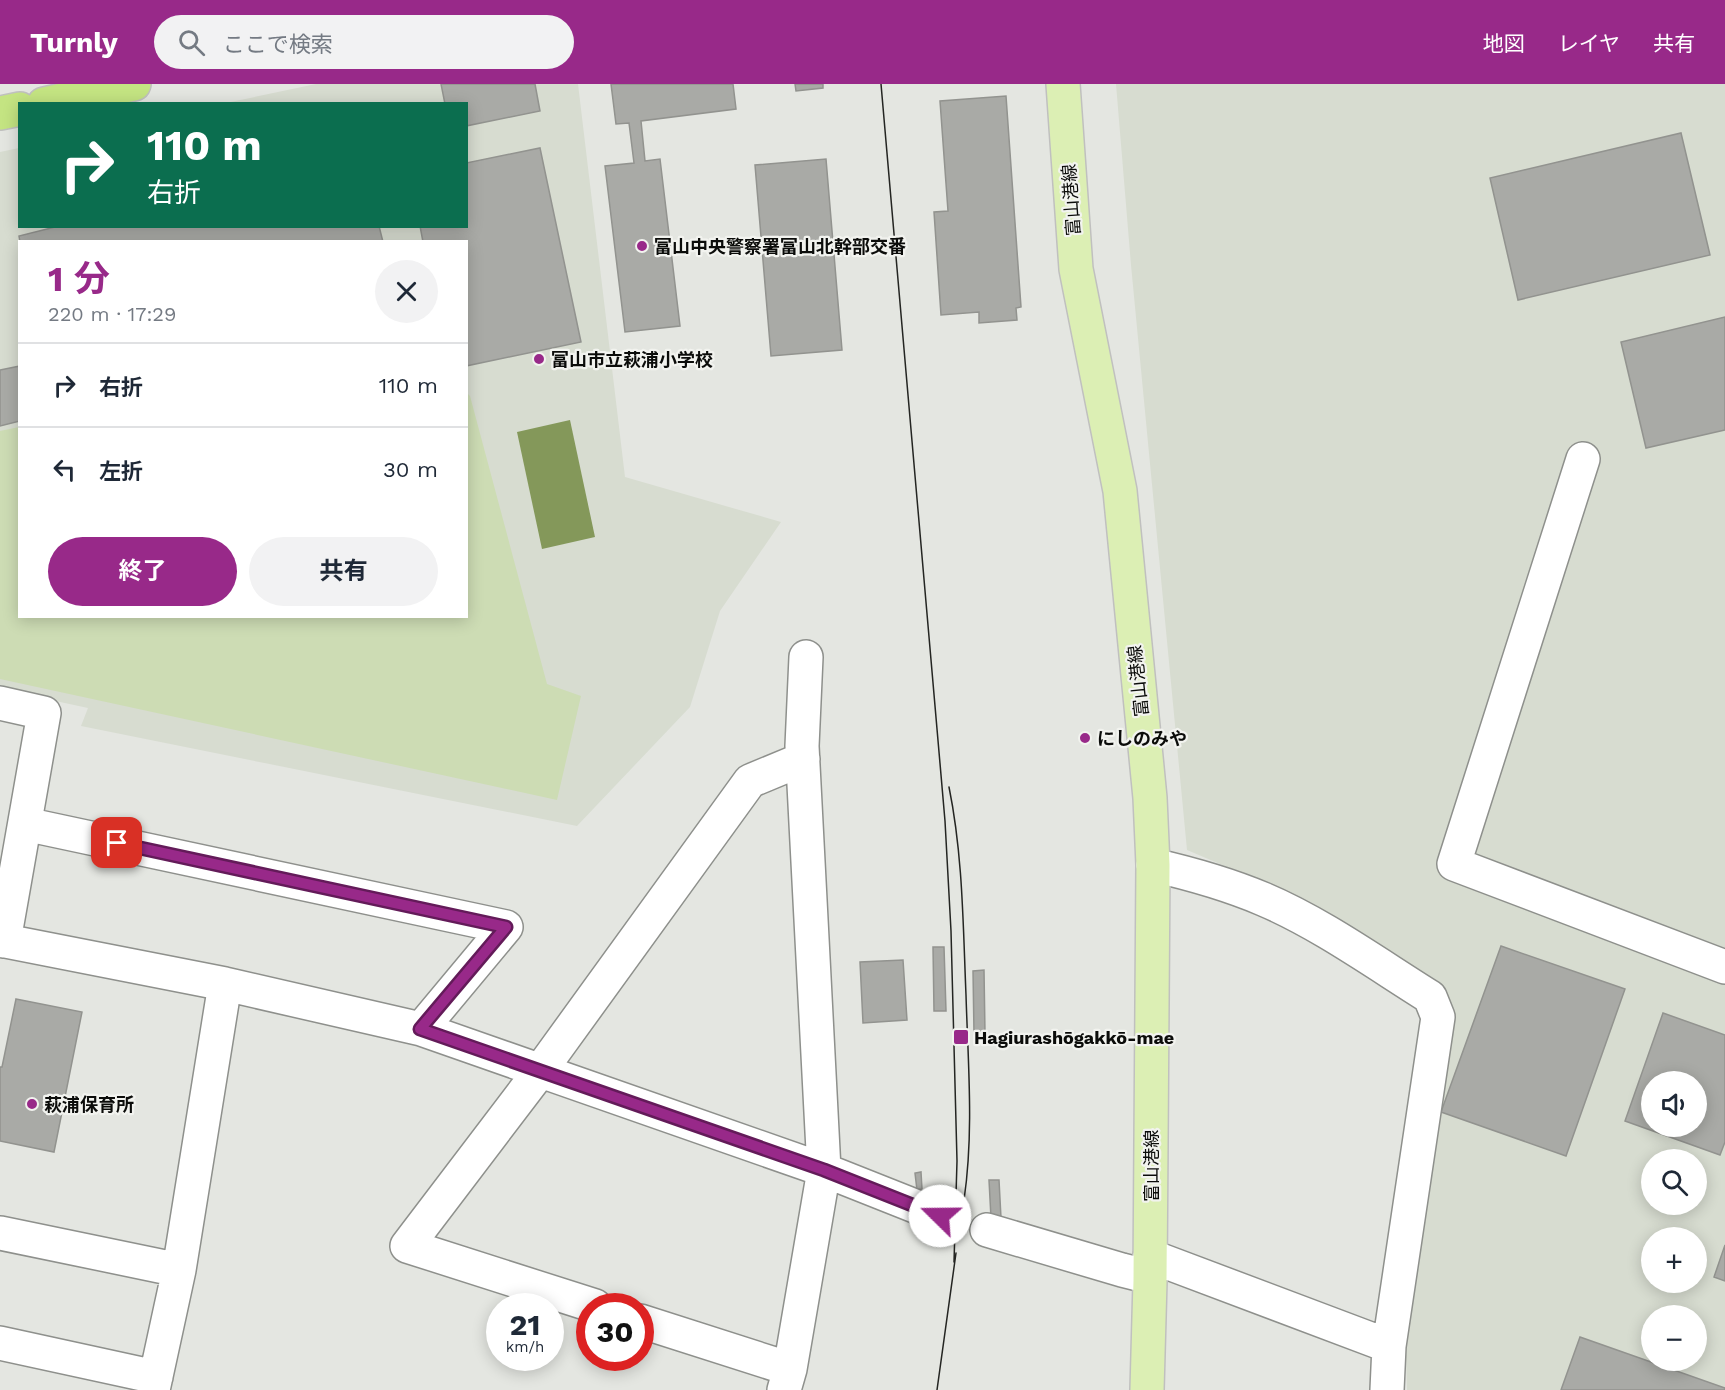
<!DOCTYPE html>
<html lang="ja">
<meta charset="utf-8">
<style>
body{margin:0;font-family:"Work Sans","Noto Sans JP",sans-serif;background:#f2f2f3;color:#1f2937;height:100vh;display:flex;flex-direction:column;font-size:22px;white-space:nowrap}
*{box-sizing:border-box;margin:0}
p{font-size:20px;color:#747a83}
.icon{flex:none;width:33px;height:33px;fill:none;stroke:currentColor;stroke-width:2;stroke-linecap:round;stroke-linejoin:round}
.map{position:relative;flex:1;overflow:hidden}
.drawer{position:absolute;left:18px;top:156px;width:450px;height:378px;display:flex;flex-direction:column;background:#fff;border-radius:0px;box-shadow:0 3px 15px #0003}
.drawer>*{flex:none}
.top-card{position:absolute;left:18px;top:18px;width:450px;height:126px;border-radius:0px;box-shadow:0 3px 15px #0003;background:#0b6e4f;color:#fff;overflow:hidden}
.tools{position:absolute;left:1641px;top:987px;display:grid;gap:12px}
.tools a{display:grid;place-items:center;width:66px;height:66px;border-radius:50%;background:#fff;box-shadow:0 3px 15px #0003;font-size:30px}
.speed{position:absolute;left:486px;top:1209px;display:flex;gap:12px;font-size:30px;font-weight:700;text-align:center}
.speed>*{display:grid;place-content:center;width:78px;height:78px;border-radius:50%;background:#fff;box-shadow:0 3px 15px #0003;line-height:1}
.speed small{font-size:15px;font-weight:400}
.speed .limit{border:9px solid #d22;background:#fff;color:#111}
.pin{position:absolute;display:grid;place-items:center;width:51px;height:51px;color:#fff;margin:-26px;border-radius:12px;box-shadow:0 3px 9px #0006}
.me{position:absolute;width:66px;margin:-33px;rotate:292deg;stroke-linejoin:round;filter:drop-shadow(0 0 4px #0008)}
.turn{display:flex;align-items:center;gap:21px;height:126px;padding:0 30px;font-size:27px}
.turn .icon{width:78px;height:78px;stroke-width:2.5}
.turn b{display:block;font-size:42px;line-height:51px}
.round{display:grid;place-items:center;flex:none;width:63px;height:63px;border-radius:32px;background:#f2f2f3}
.head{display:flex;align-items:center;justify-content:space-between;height:102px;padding:0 30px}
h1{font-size:36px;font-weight:700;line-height:45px;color:#982989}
.primary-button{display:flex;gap:12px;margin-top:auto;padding:12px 30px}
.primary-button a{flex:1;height:69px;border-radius:36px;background:#982989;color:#fff;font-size:24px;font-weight:700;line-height:69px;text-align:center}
.primary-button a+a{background:#f2f2f3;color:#1f2937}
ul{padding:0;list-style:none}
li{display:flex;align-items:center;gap:18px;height:84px;padding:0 30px;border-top:2px solid #e0e1e3}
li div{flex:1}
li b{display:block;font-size:22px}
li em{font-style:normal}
header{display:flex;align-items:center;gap:36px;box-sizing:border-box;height:84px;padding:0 30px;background:#982989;color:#fff}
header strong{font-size:28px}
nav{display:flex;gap:33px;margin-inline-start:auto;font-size:21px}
.search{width:420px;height:54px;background:#f2f2f3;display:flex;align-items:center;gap:15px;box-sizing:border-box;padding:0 21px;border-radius:33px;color:#747a83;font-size:22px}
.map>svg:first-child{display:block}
.built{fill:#d7dcd0;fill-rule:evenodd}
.green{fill:#cddcb4}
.water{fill:#84985a}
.building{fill:#a9aaa6;stroke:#92938f;stroke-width:1.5;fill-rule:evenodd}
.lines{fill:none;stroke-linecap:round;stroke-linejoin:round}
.minor-casing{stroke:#8e908c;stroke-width:36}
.major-casing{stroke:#c0c0bf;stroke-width:36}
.highway-casing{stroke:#c0c0bf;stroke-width:36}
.minor{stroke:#fff;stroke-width:33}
.major{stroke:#dcefb4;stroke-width:33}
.highway{stroke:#c4e482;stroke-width:33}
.tram{stroke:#242522;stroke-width:1.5}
.route-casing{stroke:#631b59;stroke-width:15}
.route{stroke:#982989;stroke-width:10}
.poi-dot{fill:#982989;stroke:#f2f3ef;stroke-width:2}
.labels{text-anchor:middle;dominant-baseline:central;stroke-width:4.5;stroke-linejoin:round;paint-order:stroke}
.street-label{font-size:18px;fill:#0b0c0a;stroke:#f2f3ef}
.poi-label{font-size:18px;font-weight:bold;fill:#0b0c0a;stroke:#f2f3ef;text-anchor:start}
</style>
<header>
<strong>Turnly</strong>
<div class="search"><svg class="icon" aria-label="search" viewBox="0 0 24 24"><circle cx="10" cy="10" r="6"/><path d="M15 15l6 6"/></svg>ここで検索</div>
<nav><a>地図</a><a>レイヤ</a><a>共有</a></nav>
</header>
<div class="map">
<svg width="1725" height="1306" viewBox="0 0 1725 1306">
<rect width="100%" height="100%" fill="#e4e6e1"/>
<path class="built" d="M316,0H578L625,393L781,438L720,527L690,623L577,742L81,642L88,624L0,605V68L19,64L20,142H466V20L226,19ZM20,158H466V532H20Z
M1116,0H1725V1306H1407L1406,1272L1424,1084L1429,900L1291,810L1187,766L1131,181ZM1652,998H1696V1042H1652ZM1652,1076H1696V1120H1652ZM1652,1154H1696V1198H1652ZM1652,1232H1696V1276H1652Z"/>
<path class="green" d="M467,309L470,312L547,600L581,612L557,716L0,595V347L19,343L20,532H466Z"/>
<path class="water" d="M570,336L595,453L542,465L517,348Z"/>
<path class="building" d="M441,0H535L540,27L466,42V20H445Z
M611,0H733L736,25L641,37L645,77L660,75L680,242L625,248L605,82L634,79L629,39L616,40Z
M795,0H823V4L796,7Z
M1006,12L1021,223L1016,224L1017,236L979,239V228L941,231L934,128L948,127L940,17Z
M1681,49L1710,171L1518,216L1490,94Z
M540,64L581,258L466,282V158H423L420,142H466V79Z
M826,75L842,266L771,272L755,81Z
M59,142H379L383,158H20L19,152Z
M1725,233V346L1646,364L1621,258Z
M20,282V337L0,342V286Z
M1501,862L1625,905L1566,1072L1441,1028Z
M933,863H944L946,927H934Z
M903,876L907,936L863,939L860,878Z
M984,886L985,949L974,950L973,887Z
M16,915L82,928L54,1068L0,1057V983H2Z
M1663,929L1725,951V1058L1720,1071L1625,1037ZM1652,998H1696V1042H1652Z
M921,1088L922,1105L917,1106L915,1089Z
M989,1096H999L1001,1134H991Z
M1725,1161V1197L1714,1193Z
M1580,1253L1725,1304V1306H1561Z"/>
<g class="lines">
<g class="minor-casing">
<path id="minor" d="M1583,375L1454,780L1725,883
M0,619L44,629L4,857
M25,740L506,843L421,945
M1153,781C1188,789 1230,801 1263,815C1320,839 1377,880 1430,913L1438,933L1389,1262L1387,1306
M0,856L225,900L421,945L824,1086L940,1132
M987,1146L1122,1186L1150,1193
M0,1149L179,1186
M1150,1172L1389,1262
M595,1222L407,1162L540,987L750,697L803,675
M640,1237L790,1285
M0,1259L156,1293
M153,1306L179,1186L225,900
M784,1306L790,1285L824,1086L802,662L806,573"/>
</g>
<g class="major-casing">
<path id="major" d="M1063,0L1076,185L1120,407L1150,714L1153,781L1150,1197L1147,1306"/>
</g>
<g class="highway-casing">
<path id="highway" d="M44,20L134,0
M0,29L20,25"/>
</g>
<use href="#minor" class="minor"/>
<use href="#major" class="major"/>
<use href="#highway" class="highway"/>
<path class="tram" d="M881,0L945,737L951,847L957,1077L954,1178
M949,703C963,772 963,841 966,911C968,979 974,1048 964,1116
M937,1306L956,1169"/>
</g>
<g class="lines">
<g class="route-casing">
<path id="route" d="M117,759L506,843L420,945L824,1086L940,1132"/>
</g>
<use href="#route" class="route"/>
</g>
<g class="poi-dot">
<circle cx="642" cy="162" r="6"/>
<circle cx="539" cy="275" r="6"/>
<circle cx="1085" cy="654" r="6"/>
<rect x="953" y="945" width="16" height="16" rx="3"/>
<circle cx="32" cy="1020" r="6"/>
</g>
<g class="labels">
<g class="street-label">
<text transform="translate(1071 116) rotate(-94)">富山港線</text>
<text transform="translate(1138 597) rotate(-96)">富山港線</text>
<text transform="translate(1151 1082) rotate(-90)">富山港線</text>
</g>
<g class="poi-label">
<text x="654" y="162">富山中央警察署富山北幹部交番</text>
<text x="551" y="275">富山市立萩浦小学校</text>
<text x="1097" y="654">にしのみや</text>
<text x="974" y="953">Hagiurashōgakkō-mae</text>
<text x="44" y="1020">萩浦保育所</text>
</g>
</g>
</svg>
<div class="tools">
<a><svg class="icon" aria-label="sound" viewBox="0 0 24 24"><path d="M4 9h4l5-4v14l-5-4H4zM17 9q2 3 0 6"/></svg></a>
<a><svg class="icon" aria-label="search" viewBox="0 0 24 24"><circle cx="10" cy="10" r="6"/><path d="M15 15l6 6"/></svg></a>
<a>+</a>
<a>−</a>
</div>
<div class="speed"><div>21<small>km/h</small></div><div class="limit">30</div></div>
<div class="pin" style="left:117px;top:759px;background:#d93025"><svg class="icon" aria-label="arrive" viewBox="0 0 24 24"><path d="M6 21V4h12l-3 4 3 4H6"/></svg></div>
<svg class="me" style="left:940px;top:1132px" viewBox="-20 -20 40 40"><circle r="19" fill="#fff"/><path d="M0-13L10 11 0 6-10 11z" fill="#982989"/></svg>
<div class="top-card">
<div class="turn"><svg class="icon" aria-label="right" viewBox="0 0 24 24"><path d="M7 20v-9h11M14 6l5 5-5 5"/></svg><div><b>110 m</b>右折</div></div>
</div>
<section class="drawer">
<div class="head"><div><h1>1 分</h1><p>220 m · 17:29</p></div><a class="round"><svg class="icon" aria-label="close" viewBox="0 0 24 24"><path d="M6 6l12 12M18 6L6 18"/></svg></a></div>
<ul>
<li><svg class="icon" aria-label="right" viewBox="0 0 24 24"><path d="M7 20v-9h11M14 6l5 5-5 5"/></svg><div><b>右折</b></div><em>110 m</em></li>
<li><svg class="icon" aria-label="left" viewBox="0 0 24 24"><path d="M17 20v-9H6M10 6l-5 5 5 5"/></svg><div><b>左折</b></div><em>30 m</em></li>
</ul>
<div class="primary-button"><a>終了</a><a>共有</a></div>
</section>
</div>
